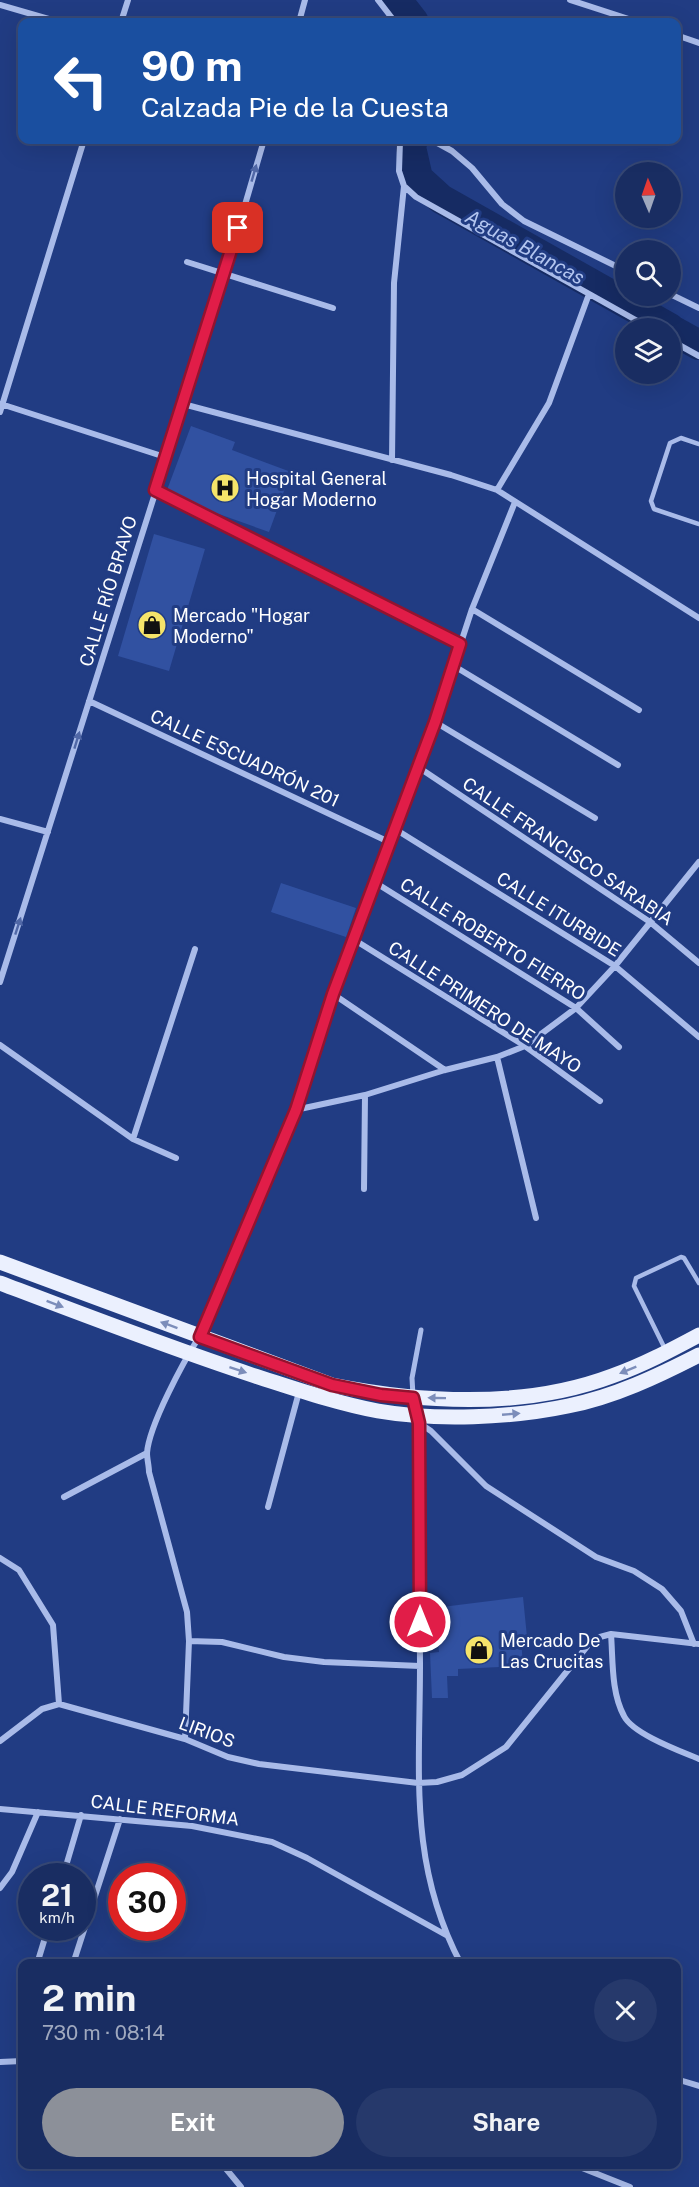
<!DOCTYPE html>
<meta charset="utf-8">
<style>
body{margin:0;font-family:"Public Sans",sans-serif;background:#26396b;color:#f1f3f6;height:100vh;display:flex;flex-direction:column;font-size:22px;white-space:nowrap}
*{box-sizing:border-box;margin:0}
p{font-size:20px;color:#9fa8be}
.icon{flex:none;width:33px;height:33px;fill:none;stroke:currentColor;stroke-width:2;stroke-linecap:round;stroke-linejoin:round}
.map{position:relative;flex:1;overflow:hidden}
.details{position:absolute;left:18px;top:1959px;width:663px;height:210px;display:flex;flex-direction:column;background:#192d62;border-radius:12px;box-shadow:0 6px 24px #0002,0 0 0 2px #374977}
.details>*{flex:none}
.banner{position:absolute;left:18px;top:18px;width:663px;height:126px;border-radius:12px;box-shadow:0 6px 24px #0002,0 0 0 2px #374977;background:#1a4fa0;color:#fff;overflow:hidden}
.needle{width:39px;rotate:358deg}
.buttons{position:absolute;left:615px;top:162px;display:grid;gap:12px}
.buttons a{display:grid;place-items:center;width:66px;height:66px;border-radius:50%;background:#192d62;box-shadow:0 6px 24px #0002,0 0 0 2px #374977;font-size:30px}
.speed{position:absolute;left:18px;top:1863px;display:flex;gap:12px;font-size:30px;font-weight:700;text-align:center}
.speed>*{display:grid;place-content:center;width:78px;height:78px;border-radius:50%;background:#192d62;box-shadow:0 6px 24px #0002,0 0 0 2px #374977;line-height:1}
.speed small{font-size:15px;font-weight:400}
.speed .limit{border:9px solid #d22;background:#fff;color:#111}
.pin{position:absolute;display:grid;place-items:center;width:51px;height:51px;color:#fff;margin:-26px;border-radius:12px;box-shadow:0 3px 9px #0006}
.me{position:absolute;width:66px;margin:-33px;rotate:0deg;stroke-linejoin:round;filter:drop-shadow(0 0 4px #0008)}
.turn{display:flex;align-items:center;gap:21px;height:126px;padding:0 24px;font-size:27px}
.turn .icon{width:78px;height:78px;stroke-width:2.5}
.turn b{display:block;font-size:42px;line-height:51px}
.round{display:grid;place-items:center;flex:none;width:63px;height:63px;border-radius:32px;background:#26396b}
.head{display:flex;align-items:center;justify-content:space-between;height:102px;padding:0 24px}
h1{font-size:36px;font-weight:700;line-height:45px}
.cta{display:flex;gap:12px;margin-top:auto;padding:12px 24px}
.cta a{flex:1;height:69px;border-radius:36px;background:#8c9099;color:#fff;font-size:24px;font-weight:700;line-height:69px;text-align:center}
.cta a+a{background:#26396b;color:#f1f3f6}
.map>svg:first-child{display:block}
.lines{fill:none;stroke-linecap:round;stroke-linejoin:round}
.river{stroke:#162b63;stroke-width:30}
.building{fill:#3151a1}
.service{stroke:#a9bbe9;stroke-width:4.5}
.pedestrian{stroke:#a9bbe9;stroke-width:5}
.minor{stroke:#a9bbe9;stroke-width:6}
.primary{stroke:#ebf0fe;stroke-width:15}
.oneway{fill:#5168a7}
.oneway2{fill:#7c8dba}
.route-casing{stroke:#92132f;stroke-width:15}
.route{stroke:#e11d48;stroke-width:10}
.labels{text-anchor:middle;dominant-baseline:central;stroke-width:6;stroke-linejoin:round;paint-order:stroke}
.poi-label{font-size:18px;fill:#fff;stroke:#213c83;text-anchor:start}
.street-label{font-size:18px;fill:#fff;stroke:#213c83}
.water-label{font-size:20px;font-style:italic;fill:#b4c6f0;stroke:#213c83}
</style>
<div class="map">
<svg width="699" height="2187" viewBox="0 0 699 2187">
<rect width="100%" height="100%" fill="#213c83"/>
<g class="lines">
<path class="river" d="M397,0L414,22
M413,140L411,147L418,178L441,199L670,328
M670,329L699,345"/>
</g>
<path class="building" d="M191,426L235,442L232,450L291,472L269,532L202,508L167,490Z
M154,534L205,549L169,671L118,656Z
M281,883L356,908L346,937L271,912Z
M523,1597L527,1637L521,1638L523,1666L458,1669V1676H447L448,1698H432L430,1653L439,1652L434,1608Z"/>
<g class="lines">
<path class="service" d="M699,444L681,438L670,443L651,501L654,509L699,524
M666,1351L634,1286L636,1278L681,1257L684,1258L699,1283"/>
<path class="pedestrian" d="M413,1396L412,1378L421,1330"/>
<path class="minor" d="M378,0L395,22
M570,0L638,22
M0,5L59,22
M121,22L128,0
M299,22L305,0
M676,35L699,43
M432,140L452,151L472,168L502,204L524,221L626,271
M404,186L416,197L650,328
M187,262L333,308
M670,294L699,308
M670,340L699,356
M1,404L165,457
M183,404L451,475L497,490L699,618
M0,412L84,140
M392,460L394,283L404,186L399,171L400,141
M155,490L460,644
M497,490L549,403L589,294
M472,609L639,710
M454,666L618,765
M89,701L389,842
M435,722L595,818
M418,767L650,922L699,963
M0,819L48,832
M395,829L615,966L699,1037
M376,883L576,1008L619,1047
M353,939L525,1046L600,1101
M0,982L225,273L264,140
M333,994L445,1070
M0,1045L133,1139L176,1158
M497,1057L536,1218
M295,1110L365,1095L445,1070L497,1057L525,1046L576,1008L615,966L699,862
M133,1139L195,949
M364,1189L365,1095
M413,1398L419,1423C419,1503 420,1584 420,1665C420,1772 408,1864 461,1964
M419,1423L431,1431L486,1486L596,1557L634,1571L662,1589L681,1611L694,1644
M64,1497L147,1453
M268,1507L299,1392
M0,1558L19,1570L53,1625L59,1704
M611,1634C613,1660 611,1692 624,1716C633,1734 680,1751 699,1759
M189,1641L222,1642L284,1657L324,1662L420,1666
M185,1739L189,1641L187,1612L149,1472C149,1466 147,1459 147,1453C149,1425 184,1361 199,1337L295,1110L333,994L435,722L472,609L515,502
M0,1741L42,1709L59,1704L185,1739L228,1757L259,1764L418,1783L437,1782L462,1775L506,1747L589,1644L600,1637L611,1634L699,1644
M0,1809L192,1826L272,1842L307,1858L446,1935
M63,1876L81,1815
M0,1888L12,1872L38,1812
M37,1964L48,1928
M73,1964L120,1819
M0,2062L22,2061
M676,2079L699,2086
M222,2164L241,2187
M572,2164L630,2187"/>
<path class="primary" d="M0,1262L332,1385C423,1403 524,1409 612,1376C643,1365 671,1350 699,1335
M0,1283C84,1315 167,1347 252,1375C293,1388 335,1403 378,1411C436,1421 511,1418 568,1406C614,1397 658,1376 699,1355"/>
</g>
<defs><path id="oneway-solid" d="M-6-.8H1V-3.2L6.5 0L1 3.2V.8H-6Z" transform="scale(1.5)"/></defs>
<g class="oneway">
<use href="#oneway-solid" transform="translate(254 173) rotate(-74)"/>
<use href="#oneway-solid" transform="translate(77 740) rotate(-73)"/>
<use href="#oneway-solid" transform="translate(18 926) rotate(-72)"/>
</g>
<g class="oneway2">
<use href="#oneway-solid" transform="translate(55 1304) rotate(21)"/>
<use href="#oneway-solid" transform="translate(169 1325) rotate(-160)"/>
<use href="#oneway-solid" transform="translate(238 1370) rotate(18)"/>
<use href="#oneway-solid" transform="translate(628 1370) rotate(158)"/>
<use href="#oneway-solid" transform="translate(437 1398) rotate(-179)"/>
<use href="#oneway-solid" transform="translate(511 1414) rotate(-5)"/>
</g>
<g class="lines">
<g class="route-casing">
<path id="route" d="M238,228L155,490L460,644L435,722L333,994L296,1110L200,1337L332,1385L381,1395L413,1398L419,1423L420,1622"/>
</g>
<use href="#route" class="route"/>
</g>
<defs>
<g id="hospital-disc" transform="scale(1.5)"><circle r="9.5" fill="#f5e46a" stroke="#213c83"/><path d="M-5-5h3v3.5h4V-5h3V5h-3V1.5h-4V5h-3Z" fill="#111"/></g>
<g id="shop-disc" transform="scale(1.5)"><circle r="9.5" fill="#f5e46a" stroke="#213c83"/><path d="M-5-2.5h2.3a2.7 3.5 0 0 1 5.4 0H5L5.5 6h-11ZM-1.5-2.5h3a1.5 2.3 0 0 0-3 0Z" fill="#111"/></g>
</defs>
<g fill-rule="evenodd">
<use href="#hospital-disc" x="225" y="488"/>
<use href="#shop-disc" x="152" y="625"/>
<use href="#shop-disc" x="479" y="1650"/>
</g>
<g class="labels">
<g class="poi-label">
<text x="246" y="478">Hospital General<tspan x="246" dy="21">Hogar Moderno</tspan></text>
<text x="173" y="615">Mercado "Hogar<tspan x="173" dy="21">Moderno"</tspan></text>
<text x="500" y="1640">Mercado De<tspan x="500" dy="21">Las Crucitas</tspan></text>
</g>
<g class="street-label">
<text transform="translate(108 591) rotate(-73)">CALLE RÍO BRAVO</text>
<text transform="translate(245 758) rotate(25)">CALLE ESCUADRÓN 201</text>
<text transform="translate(568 851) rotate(34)">CALLE FRANCISCO SARABIA</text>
<text transform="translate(559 914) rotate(32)">CALLE ITURBIDE</text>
<text transform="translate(493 939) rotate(32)">CALLE ROBERTO FIERRO</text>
<text transform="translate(485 1007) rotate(33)">CALLE PRIMERO DE MAYO</text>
<text transform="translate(207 1732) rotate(20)">LIRIOS</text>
<text transform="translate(165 1810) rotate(7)">CALLE REFORMA</text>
</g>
<g class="water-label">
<text transform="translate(525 247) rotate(29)">Aguas Blancas</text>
</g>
</g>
</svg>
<div class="buttons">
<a><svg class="needle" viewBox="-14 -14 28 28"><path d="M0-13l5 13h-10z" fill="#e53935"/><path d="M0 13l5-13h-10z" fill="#9fa8be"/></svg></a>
<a><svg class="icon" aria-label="search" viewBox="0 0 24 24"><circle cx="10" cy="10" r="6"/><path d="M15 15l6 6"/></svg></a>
<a><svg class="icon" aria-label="layers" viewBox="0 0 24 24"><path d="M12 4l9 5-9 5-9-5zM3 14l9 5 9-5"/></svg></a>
</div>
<div class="speed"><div>21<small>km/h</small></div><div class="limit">30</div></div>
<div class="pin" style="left:238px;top:228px;background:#d93025"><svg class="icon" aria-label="arrive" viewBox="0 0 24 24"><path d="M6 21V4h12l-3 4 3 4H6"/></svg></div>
<svg class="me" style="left:420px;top:1622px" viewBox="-20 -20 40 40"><circle r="17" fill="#e11d48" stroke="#fff" stroke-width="3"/><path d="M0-11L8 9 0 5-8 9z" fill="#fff"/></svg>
<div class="banner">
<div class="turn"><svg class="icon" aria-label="left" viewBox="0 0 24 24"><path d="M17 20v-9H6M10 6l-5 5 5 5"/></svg><div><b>90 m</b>Calzada Pie de la Cuesta</div></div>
</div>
<section class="details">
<div class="head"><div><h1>2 min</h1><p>730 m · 08:14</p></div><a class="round"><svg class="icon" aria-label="close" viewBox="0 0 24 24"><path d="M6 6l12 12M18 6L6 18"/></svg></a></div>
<div class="cta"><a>Exit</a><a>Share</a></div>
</section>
</div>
